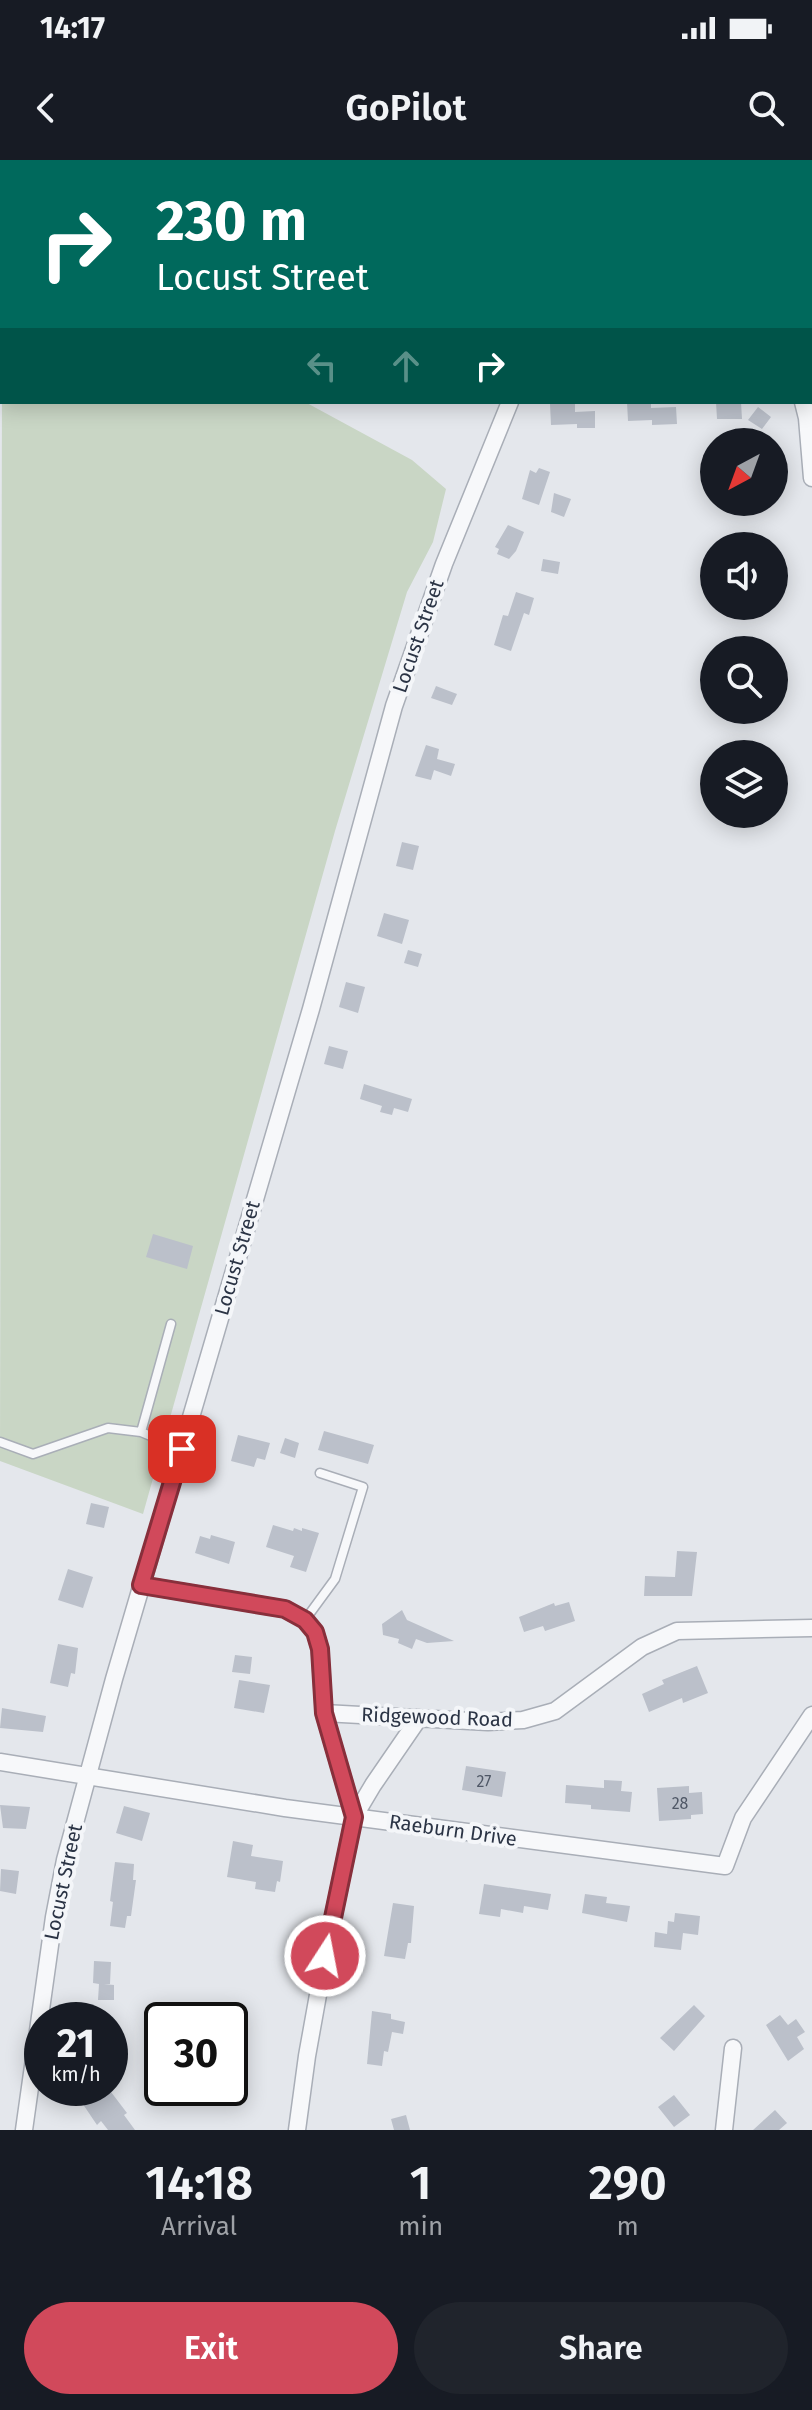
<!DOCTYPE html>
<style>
body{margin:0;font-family:"Fira Sans",sans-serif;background:#20242c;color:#f1f3f6;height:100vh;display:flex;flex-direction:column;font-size:30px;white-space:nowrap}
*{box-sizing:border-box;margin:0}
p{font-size:26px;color:#9ea1a6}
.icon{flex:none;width:44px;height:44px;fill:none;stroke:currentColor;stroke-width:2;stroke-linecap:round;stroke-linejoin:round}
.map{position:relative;height:1970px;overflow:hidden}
.drawer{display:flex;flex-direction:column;background:#171b24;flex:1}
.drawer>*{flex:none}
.hud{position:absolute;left:0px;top:0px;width:812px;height:244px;box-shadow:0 4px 20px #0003;background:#00695c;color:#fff;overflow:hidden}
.needle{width:52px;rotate:221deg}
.buttons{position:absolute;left:700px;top:268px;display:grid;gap:16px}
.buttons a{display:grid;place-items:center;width:88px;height:88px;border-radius:50%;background:#171b24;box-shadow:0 4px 20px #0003;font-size:40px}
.speed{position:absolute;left:24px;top:1842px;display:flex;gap:16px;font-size:40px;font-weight:700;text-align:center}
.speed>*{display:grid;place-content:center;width:104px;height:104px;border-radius:50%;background:#171b24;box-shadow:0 4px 20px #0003;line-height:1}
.speed small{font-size:20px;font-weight:400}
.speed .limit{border:4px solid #111;border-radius:12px;background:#fff;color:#111}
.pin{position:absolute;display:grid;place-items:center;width:68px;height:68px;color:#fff;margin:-34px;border-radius:16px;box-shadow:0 4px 12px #0006}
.me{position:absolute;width:88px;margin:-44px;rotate:11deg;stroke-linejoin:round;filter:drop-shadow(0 0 6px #0008)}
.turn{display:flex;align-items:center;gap:28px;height:168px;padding:0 24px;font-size:36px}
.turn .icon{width:104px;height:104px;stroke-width:2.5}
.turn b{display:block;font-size:56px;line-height:68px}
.lanes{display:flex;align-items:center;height:76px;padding:0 24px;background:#0003;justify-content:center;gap:40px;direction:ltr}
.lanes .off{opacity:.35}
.eta{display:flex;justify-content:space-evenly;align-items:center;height:136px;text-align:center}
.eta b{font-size:48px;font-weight:600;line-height:56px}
.button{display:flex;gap:16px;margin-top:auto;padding:16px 24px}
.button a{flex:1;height:92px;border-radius:48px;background:#d1495b;color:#fff;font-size:32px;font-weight:600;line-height:92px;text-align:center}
.button a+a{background:#20242c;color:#f1f3f6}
.status{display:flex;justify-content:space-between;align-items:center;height:56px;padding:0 40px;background:#171b24;direction:ltr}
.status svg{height:22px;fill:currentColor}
header{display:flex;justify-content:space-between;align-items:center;height:104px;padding:0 24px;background:#171b24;font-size:36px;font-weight:600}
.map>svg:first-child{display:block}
.green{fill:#c9d6c5}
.building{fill:#bbc0ca}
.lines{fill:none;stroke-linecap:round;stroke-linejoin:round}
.service-casing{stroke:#a9aeb7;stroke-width:11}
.minor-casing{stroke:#a9aeb7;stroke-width:19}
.service{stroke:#f7f8fa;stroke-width:8}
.minor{stroke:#f7f8fa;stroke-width:16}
.route-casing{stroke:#882f3b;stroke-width:20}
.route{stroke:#d1495b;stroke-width:14}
.labels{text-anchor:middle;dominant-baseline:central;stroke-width:8;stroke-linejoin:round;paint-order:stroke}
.number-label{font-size:16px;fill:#4f5766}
.street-label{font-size:20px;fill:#2b3445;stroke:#f4f6f9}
</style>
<div class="status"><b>14:17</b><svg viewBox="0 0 49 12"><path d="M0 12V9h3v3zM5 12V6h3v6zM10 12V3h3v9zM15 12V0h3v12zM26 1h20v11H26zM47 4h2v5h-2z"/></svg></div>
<header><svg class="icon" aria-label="back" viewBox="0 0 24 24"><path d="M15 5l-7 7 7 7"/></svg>GoPilot<svg class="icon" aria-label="search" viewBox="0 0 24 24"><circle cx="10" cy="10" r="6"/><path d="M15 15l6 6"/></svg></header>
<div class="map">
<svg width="812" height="1970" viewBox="0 0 812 1970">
<rect width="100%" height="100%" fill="#e4e7ec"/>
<path class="green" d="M168,0H539V2H178Z
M2,213V242H305L412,300L446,329L433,382L407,432L335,671L143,1354L0,1301Z"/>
<path class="building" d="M627,242H651V248L676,247L677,264L652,265V260L628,261Z
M716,242H741L742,259H717Z
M575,243V252L595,251V268H577V264L551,265L550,244Z
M758,247L771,257L762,269L748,260Z
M539,308L550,312L539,345L522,339L530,310L536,313Z
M554,333L571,339L564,357L551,352Z
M508,365L524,372L516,391L509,399L497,394L499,389L495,387Z
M543,399L560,402L558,414L541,411Z
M516,432L534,438L529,455L524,453L511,491L494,485L503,455L508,456Z
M436,526L457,534L452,545L431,538Z
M426,585L439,589L437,599L455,604L451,616L434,610L431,620L415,616Z
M402,682L419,686L413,710L396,706Z
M384,753L409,760L402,784L377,776Z
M408,790L422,794L418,807L404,803Z
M346,822L365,827L358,853L339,847Z
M329,886L348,891L343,909L324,904Z
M364,924L412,939L408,952L394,948L392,955L380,952L382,946L360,939Z
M153,1074L193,1086L187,1109L146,1097Z
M324,1271L374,1285L368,1304L318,1290Z
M238,1275L270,1283L265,1300L257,1298L254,1307L231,1301Z
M285,1278L299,1283L295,1298L280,1293Z
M91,1343L109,1347L104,1368L86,1364Z
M273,1365L293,1371L294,1368L302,1371V1368L319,1373L306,1412L290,1407L294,1396L266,1387Z
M211,1375L235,1382L229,1404L195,1393L200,1376L210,1379Z
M677,1391L697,1392L692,1436H644L645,1416L675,1417Z
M68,1409L93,1417L83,1448L58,1440Z
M569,1442L575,1461L545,1471L543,1466L524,1472L519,1457L554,1443L555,1446Z
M402,1450L407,1460L454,1481L427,1483L416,1479L412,1489L398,1483L399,1479L383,1475L382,1464Z
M58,1484L78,1488L75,1514L71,1513L68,1527L50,1523Z
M235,1495L252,1497L250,1514L232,1512Z
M697,1506L708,1533L683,1543L682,1538L649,1552L642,1534L664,1524L662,1520Z
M239,1520L270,1525L264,1553L234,1548Z
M2,1548L46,1556L43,1572L0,1568Z
M466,1606L506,1612L502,1637L462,1630Z
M604,1620L622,1621L621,1631L632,1632L630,1652L591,1649V1645L565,1643L566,1625L604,1628Z
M689,1626V1633L702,1632L703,1654L691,1655V1659L659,1661L657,1628Z
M0,1645L30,1647L26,1669L3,1668Z
M124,1646L150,1653L142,1681L116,1673Z
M233,1681L253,1685L251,1696L283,1701L280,1722L277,1721L275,1732L255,1729L256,1722L227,1717Z
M115,1702L134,1704L133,1720H136L131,1756H127L125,1768L110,1766L113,1742L110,1741Z
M1,1709L19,1711L16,1734L0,1731Z
M484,1724L551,1734L548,1750L524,1746L523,1753L501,1749L500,1757L479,1754Z
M585,1734L607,1737L606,1743L630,1746L627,1762L582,1753Z
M393,1743L414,1746L411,1783H408L405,1799L384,1796Z
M675,1753L700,1756L698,1775L683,1773L681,1790L654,1787L655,1772L667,1774L668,1761L674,1762Z
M94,1801L111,1802L110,1824H104L114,1825V1840H98L99,1824L93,1823Z
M694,1845L705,1856L674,1891L660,1878Z
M372,1851L391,1854V1859L405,1862L403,1874L392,1872L388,1892L384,1891L382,1906L367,1904Z
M780,1855L788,1865L796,1859L805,1872L797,1877L804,1889L788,1901L766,1865Z
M72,1928H108L127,1953L124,1955L135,1970H108L101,1961L97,1965Z
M674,1935L690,1955L674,1967L658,1947Z
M775,1950L787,1963L779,1970H753Z
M406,1955L410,1970H394L391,1959Z"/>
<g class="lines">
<g class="service-casing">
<path id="service" d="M141,1272L171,1164
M0,1282L33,1294L108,1268L141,1272L182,1289
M305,1460L335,1419L363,1327L320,1313"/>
</g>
<g class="minor-casing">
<path id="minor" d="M558,2V0
M803,242L807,258L812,318
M141,1425L285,1449L305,1460L315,1472L320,1489L324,1553L354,1657L325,1796L307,1896L297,1970
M324,1553L488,1562L523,1560L555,1551L642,1487L677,1471L812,1468
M0,1602L285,1648L725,1706L743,1658L812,1555
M354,1657L373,1625L419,1558
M24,1970L54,1757L65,1700L114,1519L311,849L394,546L444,404L510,242
M724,1970L733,1888"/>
</g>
<use href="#service" class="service"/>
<use href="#minor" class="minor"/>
</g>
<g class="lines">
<g class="route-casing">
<path id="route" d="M182,1289L141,1425L285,1449L305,1460L315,1472L320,1489L324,1553L354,1657L325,1796"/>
</g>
<use href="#route" class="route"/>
</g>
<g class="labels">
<g class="number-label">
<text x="484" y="1621">27</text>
<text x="680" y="1643">28</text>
</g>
<g class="street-label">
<text transform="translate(418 476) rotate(-71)">Locust Street</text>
<text transform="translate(237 1098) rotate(-74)">Locust Street</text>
<text transform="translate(437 1557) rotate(2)">Ridgewood Road</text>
<text transform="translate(453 1670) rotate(8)">Raeburn Drive</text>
<text transform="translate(63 1722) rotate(-78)">Locust Street</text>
</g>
</g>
</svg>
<div class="buttons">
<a><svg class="needle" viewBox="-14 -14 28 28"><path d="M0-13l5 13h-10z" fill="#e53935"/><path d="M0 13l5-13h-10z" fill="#9ea1a6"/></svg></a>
<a><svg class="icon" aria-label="sound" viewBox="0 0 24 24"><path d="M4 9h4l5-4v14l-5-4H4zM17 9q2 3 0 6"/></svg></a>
<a><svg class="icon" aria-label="search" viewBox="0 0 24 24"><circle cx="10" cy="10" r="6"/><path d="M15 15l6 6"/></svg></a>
<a><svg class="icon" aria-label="layers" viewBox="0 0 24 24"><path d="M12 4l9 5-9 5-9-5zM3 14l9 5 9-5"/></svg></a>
</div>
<div class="speed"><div>21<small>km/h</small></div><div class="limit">30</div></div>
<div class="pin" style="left:182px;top:1289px;background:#d93025"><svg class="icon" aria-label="arrive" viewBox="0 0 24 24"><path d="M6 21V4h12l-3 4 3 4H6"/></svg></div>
<svg class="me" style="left:325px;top:1796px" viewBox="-20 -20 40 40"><circle r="17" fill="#d1495b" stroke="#fff" stroke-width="3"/><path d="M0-11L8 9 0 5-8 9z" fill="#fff"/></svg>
<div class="hud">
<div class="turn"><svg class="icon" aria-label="right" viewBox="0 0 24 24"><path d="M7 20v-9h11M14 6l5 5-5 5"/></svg><div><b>230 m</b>Locust Street</div></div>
<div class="lanes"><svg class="icon off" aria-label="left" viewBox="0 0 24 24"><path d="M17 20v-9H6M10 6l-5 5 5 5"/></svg><svg class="icon off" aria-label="ahead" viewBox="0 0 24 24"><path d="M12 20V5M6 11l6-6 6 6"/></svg><svg class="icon" aria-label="right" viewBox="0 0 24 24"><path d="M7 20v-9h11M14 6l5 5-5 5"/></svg></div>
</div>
</div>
<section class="drawer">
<div class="eta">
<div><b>14:18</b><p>Arrival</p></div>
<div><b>1</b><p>min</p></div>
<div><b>290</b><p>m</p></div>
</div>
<div class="button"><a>Exit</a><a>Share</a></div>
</section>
